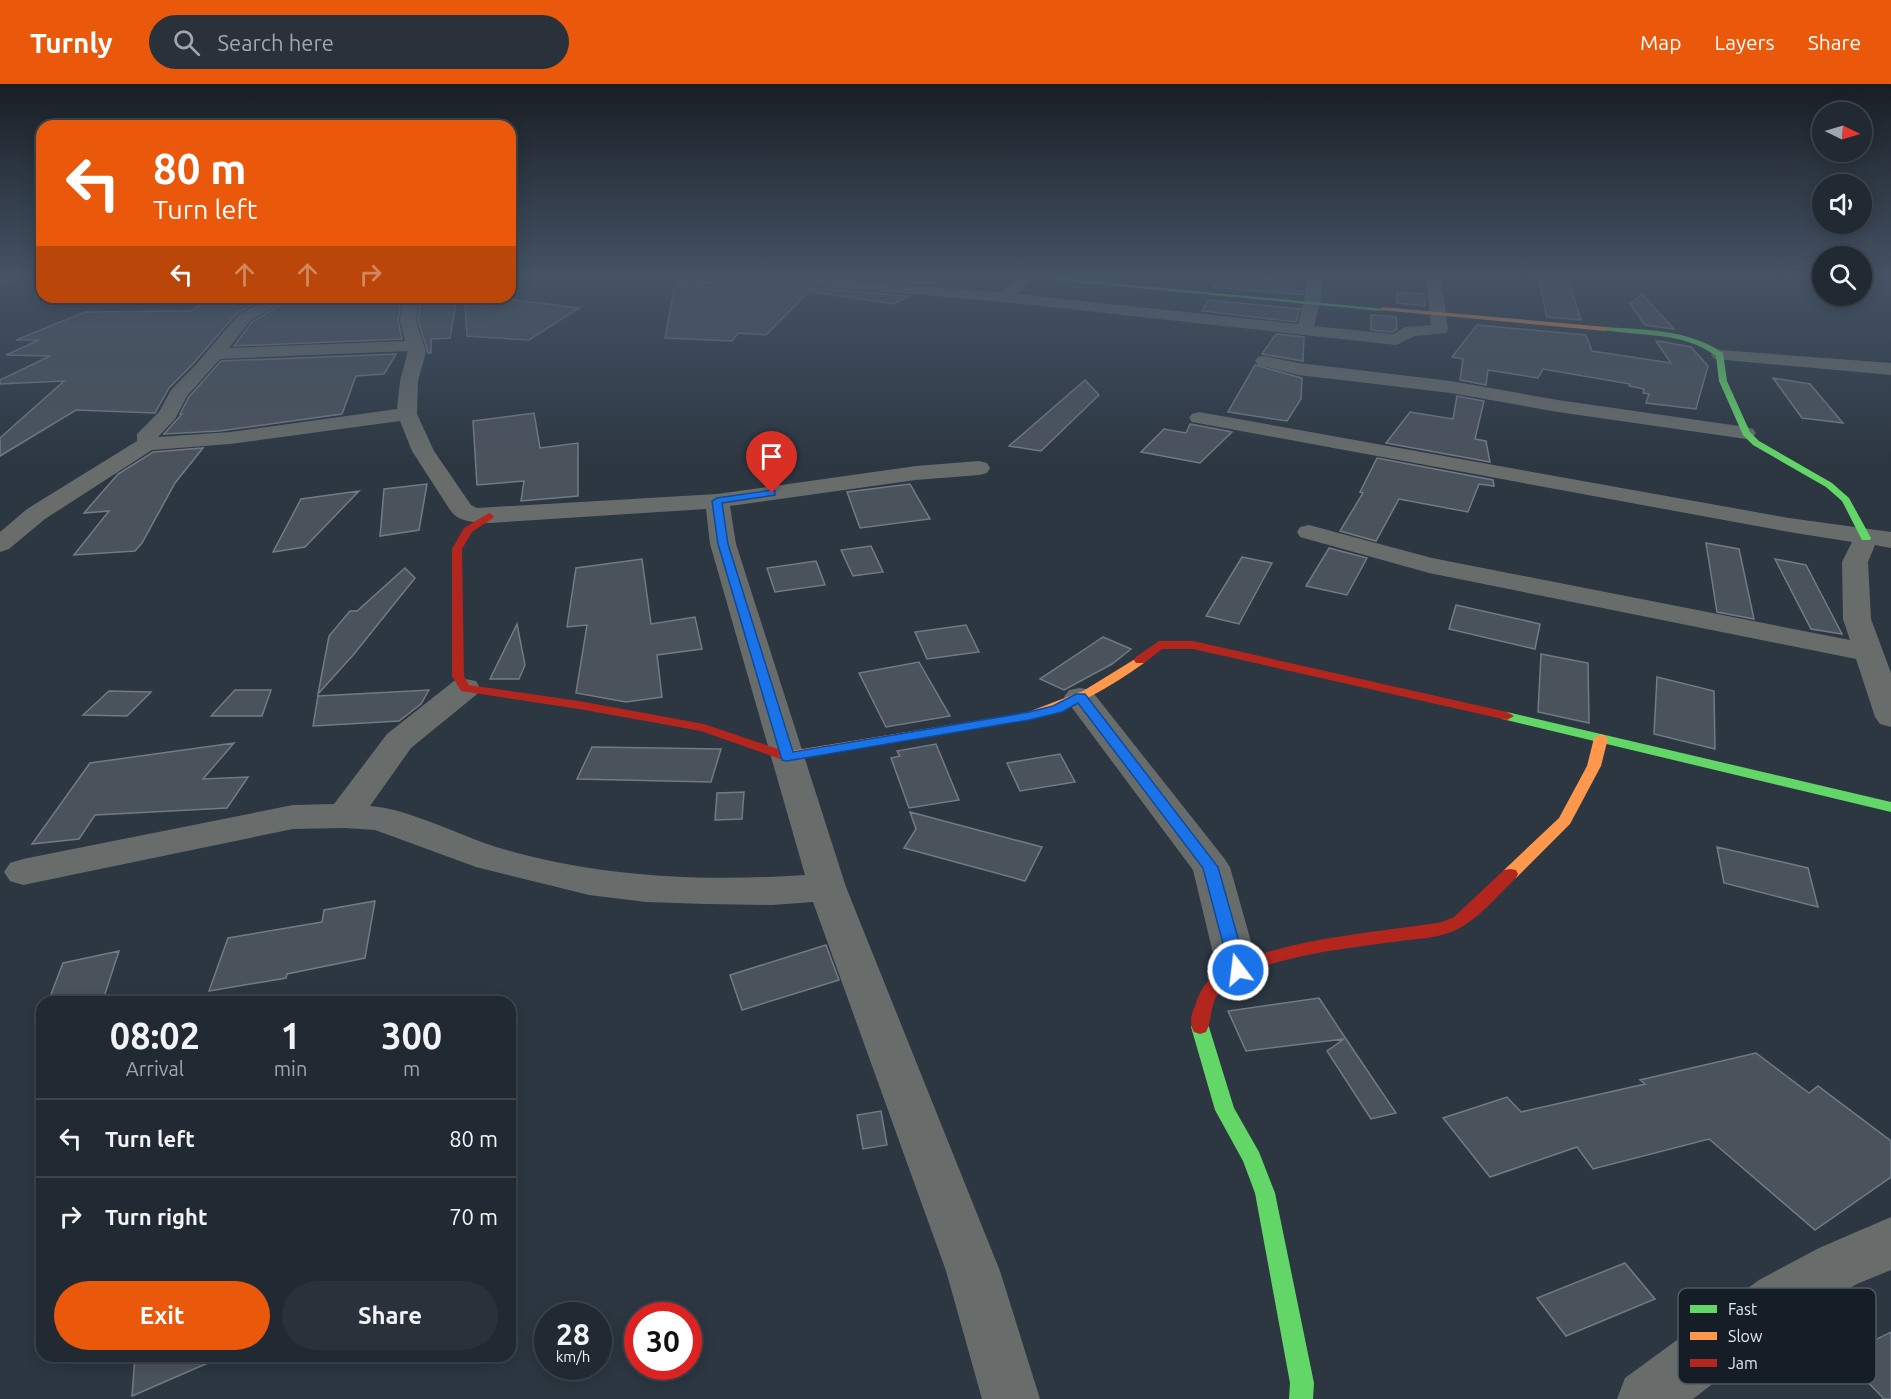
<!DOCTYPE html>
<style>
body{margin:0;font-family:Ubuntu,sans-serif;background:#29313a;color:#f1f3f6;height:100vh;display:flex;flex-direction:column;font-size:22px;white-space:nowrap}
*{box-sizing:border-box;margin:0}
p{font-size:20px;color:#a2a6ac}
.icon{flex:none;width:33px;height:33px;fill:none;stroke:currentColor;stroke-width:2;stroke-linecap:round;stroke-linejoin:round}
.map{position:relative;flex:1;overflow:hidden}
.details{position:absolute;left:36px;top:912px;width:480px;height:366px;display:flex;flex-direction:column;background:#212932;border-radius:18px;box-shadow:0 3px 15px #0003,0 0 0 2px #3e454d}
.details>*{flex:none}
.banner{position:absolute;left:36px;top:36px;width:480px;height:183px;border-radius:18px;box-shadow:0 3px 15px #0003,0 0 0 2px #3e454d;background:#ea580c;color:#fff;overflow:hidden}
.needle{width:39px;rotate:95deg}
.buttons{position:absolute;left:1812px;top:18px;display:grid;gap:12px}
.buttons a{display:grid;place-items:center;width:60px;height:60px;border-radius:50%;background:#212932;box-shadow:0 3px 15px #0003,0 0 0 2px #3e454d;font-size:30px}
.speed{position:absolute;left:534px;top:1218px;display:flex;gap:12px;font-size:30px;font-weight:700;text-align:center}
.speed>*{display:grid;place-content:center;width:78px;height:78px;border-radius:50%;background:#212932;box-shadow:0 3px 15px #0003,0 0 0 2px #3e454d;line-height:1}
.speed small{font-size:15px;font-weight:400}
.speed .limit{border:9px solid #d22;background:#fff;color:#111}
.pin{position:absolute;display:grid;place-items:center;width:51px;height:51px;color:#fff;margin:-62px -26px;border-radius:50% 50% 50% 0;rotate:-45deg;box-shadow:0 0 6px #0007}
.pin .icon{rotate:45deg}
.me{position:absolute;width:66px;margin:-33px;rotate:345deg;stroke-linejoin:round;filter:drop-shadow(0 0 4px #0008)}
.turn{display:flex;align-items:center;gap:21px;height:126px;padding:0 18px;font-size:27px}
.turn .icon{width:78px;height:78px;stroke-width:2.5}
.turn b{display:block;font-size:42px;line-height:51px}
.lanes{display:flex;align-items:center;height:57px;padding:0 18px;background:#0003;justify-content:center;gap:30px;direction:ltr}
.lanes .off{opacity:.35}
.eta{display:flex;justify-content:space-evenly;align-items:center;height:102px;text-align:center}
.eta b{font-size:36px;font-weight:600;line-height:42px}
.action{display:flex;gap:12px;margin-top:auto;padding:12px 18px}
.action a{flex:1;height:69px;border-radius:36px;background:#ea580c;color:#fff;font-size:24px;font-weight:600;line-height:69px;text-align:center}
.action a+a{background:#29313a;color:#f1f3f6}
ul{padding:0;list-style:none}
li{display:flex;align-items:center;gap:18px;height:78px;padding:0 18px;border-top:2px solid #3e454d}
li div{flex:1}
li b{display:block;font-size:22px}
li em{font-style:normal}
header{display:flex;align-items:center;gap:36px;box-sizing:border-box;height:84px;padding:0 30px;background:#ea580c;color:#fff}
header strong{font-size:28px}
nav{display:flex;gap:33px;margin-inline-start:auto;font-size:21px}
.search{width:420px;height:54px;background:#29313a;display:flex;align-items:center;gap:15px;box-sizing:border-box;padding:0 21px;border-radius:33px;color:#a2a6ac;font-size:22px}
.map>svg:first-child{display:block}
.building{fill:#4a525c;stroke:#727b85;stroke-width:1.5}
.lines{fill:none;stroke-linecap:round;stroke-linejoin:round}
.street{fill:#686d6c;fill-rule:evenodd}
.fast{fill:#63d668;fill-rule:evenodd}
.slow{fill:#ff974d;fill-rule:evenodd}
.jam{fill:#b3261e;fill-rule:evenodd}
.route{fill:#1a73e8;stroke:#114b97;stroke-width:1.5}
.key{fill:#151d26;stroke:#515a64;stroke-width:1.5}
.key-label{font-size:16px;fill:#dee9f6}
</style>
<header>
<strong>Turnly</strong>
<div class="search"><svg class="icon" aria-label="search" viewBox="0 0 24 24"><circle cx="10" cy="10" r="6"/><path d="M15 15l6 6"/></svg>Search here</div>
<nav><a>Map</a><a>Layers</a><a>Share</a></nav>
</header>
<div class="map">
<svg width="1891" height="1315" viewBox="0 0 1891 1315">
<rect width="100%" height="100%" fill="#2c3742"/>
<path class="building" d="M740,193L753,199L812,204L766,251L738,249L732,257L665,254L675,200L690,203H711L736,198Z
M843,193H944L931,200Z
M1220,193L1295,197L1292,206L1303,207V211L1215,203Z
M1538,193H1567L1581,236L1547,233Z
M813,204L909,212L894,220L812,208Z
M1397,208L1424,210L1425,222L1397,219Z
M1642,210L1674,245L1645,241L1630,220Z
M242,213H266L237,229L192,281L169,304L155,329L76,326L0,372V354L64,297L0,300V296L50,272L6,271L39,256H16L85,228L190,227L208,216H242Z
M293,213H393L400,224L398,237L402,255L234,262L252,238Z
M414,213H439V219L456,218L450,254L431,255V269H428L418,236L420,222Z
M506,215L579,224L529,256L467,252L465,218L500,217Z
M1208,216L1300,225L1296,238L1202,227Z
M1371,231L1396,233L1397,245L1392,248L1371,246Z
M1477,241L1586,251L1592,267L1671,279L1656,257H1659L1691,263L1708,282L1696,325L1646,319L1649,310L1643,309L1644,305L1629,302L1630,300L1543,285L1538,294L1488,286L1486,301L1460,296L1463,275L1452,273Z
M1276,250L1304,253L1303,277L1262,270Z
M396,270L384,290L356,292L342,330L219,347L164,350L182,330H180L189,313L221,277Z
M1255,281L1302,294L1301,315L1287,337L1228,328Z
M1773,294L1810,300L1843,339L1802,334Z
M1085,296L1099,311L1041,367L1009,362Z
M1457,312L1484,317L1475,355L1486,357L1490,378L1386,359L1410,328L1453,335Z
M534,329L540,364L578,359V412L521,417L524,397L477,401L473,337Z
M1190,340L1232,348L1200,379L1141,368L1164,345L1186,349Z
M203,364L175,399L142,459L135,467L74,471L109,427L84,429L118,390L153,368Z
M1377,374L1493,396L1494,402L1479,400L1468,428L1399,415L1376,457L1340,447L1363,409L1360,408Z
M427,400L419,446L380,452L384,405Z
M910,400L930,435L860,444L847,408Z
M359,407L305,463L273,468L301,415Z
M1706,459L1739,465L1754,535L1717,528Z
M871,462L883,488L853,492L841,466Z
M1329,464L1367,474L1347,511L1306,502Z
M1242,473L1272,479L1239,540L1206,532Z
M642,475L651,540L695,533L702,565L657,571L662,613L626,618L576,609L587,541L567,543L576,484Z
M1775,475L1806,481L1842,550L1811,545Z
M816,477L825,501L775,508L767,484Z
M405,484L415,494L354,570L318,610L329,552L350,527H357Z
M1456,521L1540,540L1535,565L1449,545Z
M517,540L525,581L519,595H490Z
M966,541L979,568L927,575L915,548Z
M1103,553L1131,565L1112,580L1064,606L1040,595Z
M1541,570L1588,579L1589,639L1538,628Z
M919,578L950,632L886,643L859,589Z
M1657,593L1714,607L1715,665L1654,650Z
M235,606H271L262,632H211Z
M429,606L421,620L399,637L313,642L318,612Z
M109,607L151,608L127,632L83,631Z
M234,659L203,695L248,693L227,724L95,731L79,755L32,760L90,679Z
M936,660L959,716L909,724L891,674L900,672L897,667Z
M592,663L721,665L711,698L577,695Z
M1060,670L1075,698L1020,707L1007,679Z
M744,708L742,735L715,736L717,709Z
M910,728L989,749L1042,763L1025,797L904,764L916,745Z
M1717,763L1808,784L1818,823L1724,799Z
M375,817L365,874L287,890L286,894L209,907L228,854L322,838L324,826Z
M826,861L839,896L742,926L730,891Z
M119,867L103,916L91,918H48L63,879Z
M1319,914L1346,955L1396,1029L1371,1035L1327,967L1344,955L1246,967L1228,927Z
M1756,969L1809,1009L1818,1002L1891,1057V1093L1815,1146L1709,1055L1593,1085L1577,1063L1490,1093L1443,1034L1507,1013L1521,1028L1645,1000L1640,996Z
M881,1027L887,1061L863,1065L857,1031Z
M1625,1179L1655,1215L1566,1252L1537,1214Z
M1891,1248V1315H1884L1843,1272Z
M135,1272H224L132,1312Z"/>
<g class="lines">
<path class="street" d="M0,193H19L17,196L0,202Z
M667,193H738L736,196C719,200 681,207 667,193Z
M746,193H812L995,208H1001L1016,195L1021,193L1029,198L1018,210L1298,240L1305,214L1306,193H1321V214L1314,242L1393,250L1405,243L1431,241L1426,193H1441L1448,245L1446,249L1415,252L1396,261L1005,218L753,197Z
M271,213H291L251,236L229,264L405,257L400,236L402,223L395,213H411L418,223L416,236L426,268L418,297L417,330L434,367L471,421L477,424L717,410L916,382L979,377L987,379L990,384L987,389L979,391L916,396L730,422L736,460L846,803L1000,1187L1040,1315H982L946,1187L813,818L772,821L706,820L646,818L589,811L476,783L375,746L344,744L293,745L23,801L10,797L4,788L10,779L23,775L293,721L334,720L387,650L454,597L465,595L476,597L480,604L476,611L411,664L370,722C406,724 459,751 496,763C594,793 702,798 805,791L710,460L706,425L489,439C475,438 459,439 450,426L412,367L400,337L230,360L152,366L45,435L9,465L0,468V448L27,425L137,357V350L159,328L171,306L194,283L239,230ZM408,267L400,297L397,325L230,348L158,353L175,335L187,312L220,275Z
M1720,266L1891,279V291L1714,275L1711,271L1714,267Z
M1264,272L1299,279L1451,297L1558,316L1746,343L1753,345L1756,349L1753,353L1746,355L1558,328L1451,309L1299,291L1258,281L1255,277L1258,273Z
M1199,328L1789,434L1891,448V464L1875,461L1868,478L1871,535L1891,589V643L1880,640L1875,633L1856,575L1429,489L1300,453L1297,448L1300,443L1309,441L1432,474L1850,556L1843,535L1842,478L1852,458L1789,448L1192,338L1189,334L1192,330Z
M1080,604L1091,606L1224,774L1230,783L1259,886L1253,897L1238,902L1223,897L1217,886L1193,786L1064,613L1069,606Z
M1891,1133V1186L1857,1200L1797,1234L1693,1315H1617L1625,1294L1759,1196L1819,1164Z"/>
<path class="fast" d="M1020,193H1047L1385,225L1382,227Z
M1606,243C1646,246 1688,245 1723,269L1727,297L1750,348L1759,357L1832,399L1849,414L1871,454L1870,456H1862L1842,417L1826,403L1753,361L1743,351L1719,297L1716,272C1682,247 1643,253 1604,246Z
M1507,628L1891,718V728L1502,635L1500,632Z
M1200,936L1206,938L1209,943L1234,1024L1259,1068L1275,1109L1314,1299L1313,1315H1289L1290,1299L1255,1109L1243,1077L1215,1026L1191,943L1194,938Z"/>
<path class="slow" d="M1382,223L1606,243L1609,245L1606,247L1380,226Z
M1140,572L1146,576L1144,579C1110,604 1074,623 1034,635L785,676L778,672L785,668L1028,628L1083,607Z
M1601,650L1608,654L1601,682L1570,740L1516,794H1504L1502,790L1504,786L1559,734L1587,682L1594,654Z"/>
<path class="jam" d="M489,429L494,432L493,434L472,448L462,465L464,592L469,601L579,617L704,640L790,669L792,672L790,675H780L701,647L579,625L461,607L452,592V465L464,444Z
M1159,557H1193L1507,628L1514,632L1507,636L1193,565H1162L1144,579H1136L1134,576L1136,573Z
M1510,785L1516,786L1518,790L1516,794C1497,812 1478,836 1454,847C1437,854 1417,855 1400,857C1353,864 1255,872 1221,906C1209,919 1213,935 1206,948L1200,950L1194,948C1189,939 1191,931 1195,922C1198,912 1203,901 1211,895C1261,855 1378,849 1442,838L1454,833L1504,786Z"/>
</g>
<linearGradient id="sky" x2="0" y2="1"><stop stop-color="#181e24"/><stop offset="0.51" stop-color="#455365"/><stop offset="1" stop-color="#455365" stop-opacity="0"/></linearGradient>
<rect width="1891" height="377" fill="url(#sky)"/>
<path class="route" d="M772,406L775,407V411L722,419L728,460L793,668L1029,628L1053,622L1076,610H1085L1218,783L1247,886L1245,891L1238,893L1232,891L1230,886L1203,784L1078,619L1062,628L1029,636L787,677L782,676L718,460L712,417L717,414Z"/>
<rect x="1678" y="1204" width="198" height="96" rx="9" class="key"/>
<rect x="1690" y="1221" width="27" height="8" fill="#63d668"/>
<rect x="1690" y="1248" width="27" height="8" fill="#ff974d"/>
<rect x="1690" y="1275" width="27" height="8" fill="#b3261e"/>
<g class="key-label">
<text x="1728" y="1231">Fast</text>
<text x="1728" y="1258">Slow</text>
<text x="1728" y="1285">Jam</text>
</g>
</svg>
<div class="buttons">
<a><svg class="needle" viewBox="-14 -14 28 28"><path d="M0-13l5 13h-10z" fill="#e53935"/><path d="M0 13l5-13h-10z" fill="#a2a6ac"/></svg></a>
<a><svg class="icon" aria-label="sound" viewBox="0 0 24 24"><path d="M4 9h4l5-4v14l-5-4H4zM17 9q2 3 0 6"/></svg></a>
<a><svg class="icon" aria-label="search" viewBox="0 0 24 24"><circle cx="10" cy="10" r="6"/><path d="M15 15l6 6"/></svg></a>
</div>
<div class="speed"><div>28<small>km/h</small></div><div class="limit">30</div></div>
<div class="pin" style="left:772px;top:409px;background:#d93025"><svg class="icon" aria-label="arrive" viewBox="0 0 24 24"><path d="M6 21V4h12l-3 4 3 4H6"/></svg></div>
<svg class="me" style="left:1238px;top:886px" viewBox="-20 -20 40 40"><circle r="17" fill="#1a73e8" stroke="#fff" stroke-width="3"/><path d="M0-11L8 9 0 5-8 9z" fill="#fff"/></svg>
<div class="banner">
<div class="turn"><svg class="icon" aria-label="left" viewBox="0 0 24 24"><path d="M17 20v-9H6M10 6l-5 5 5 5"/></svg><div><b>80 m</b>Turn left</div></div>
<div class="lanes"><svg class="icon" aria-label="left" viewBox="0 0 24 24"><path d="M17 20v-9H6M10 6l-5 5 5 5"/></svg><svg class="icon off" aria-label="ahead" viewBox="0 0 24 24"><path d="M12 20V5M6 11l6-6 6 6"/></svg><svg class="icon off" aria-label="ahead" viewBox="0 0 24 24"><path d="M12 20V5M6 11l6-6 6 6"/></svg><svg class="icon off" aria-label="right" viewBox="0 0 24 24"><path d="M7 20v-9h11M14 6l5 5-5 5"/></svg></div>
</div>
<section class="details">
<div class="eta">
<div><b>08:02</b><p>Arrival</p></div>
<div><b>1</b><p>min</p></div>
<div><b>300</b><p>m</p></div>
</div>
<ul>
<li><svg class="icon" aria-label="left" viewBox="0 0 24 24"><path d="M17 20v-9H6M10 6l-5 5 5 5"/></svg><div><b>Turn left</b></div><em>80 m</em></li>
<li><svg class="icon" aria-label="right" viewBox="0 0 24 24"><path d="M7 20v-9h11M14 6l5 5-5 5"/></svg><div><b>Turn right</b></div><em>70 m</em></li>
</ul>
<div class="action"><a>Exit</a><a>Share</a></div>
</section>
</div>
